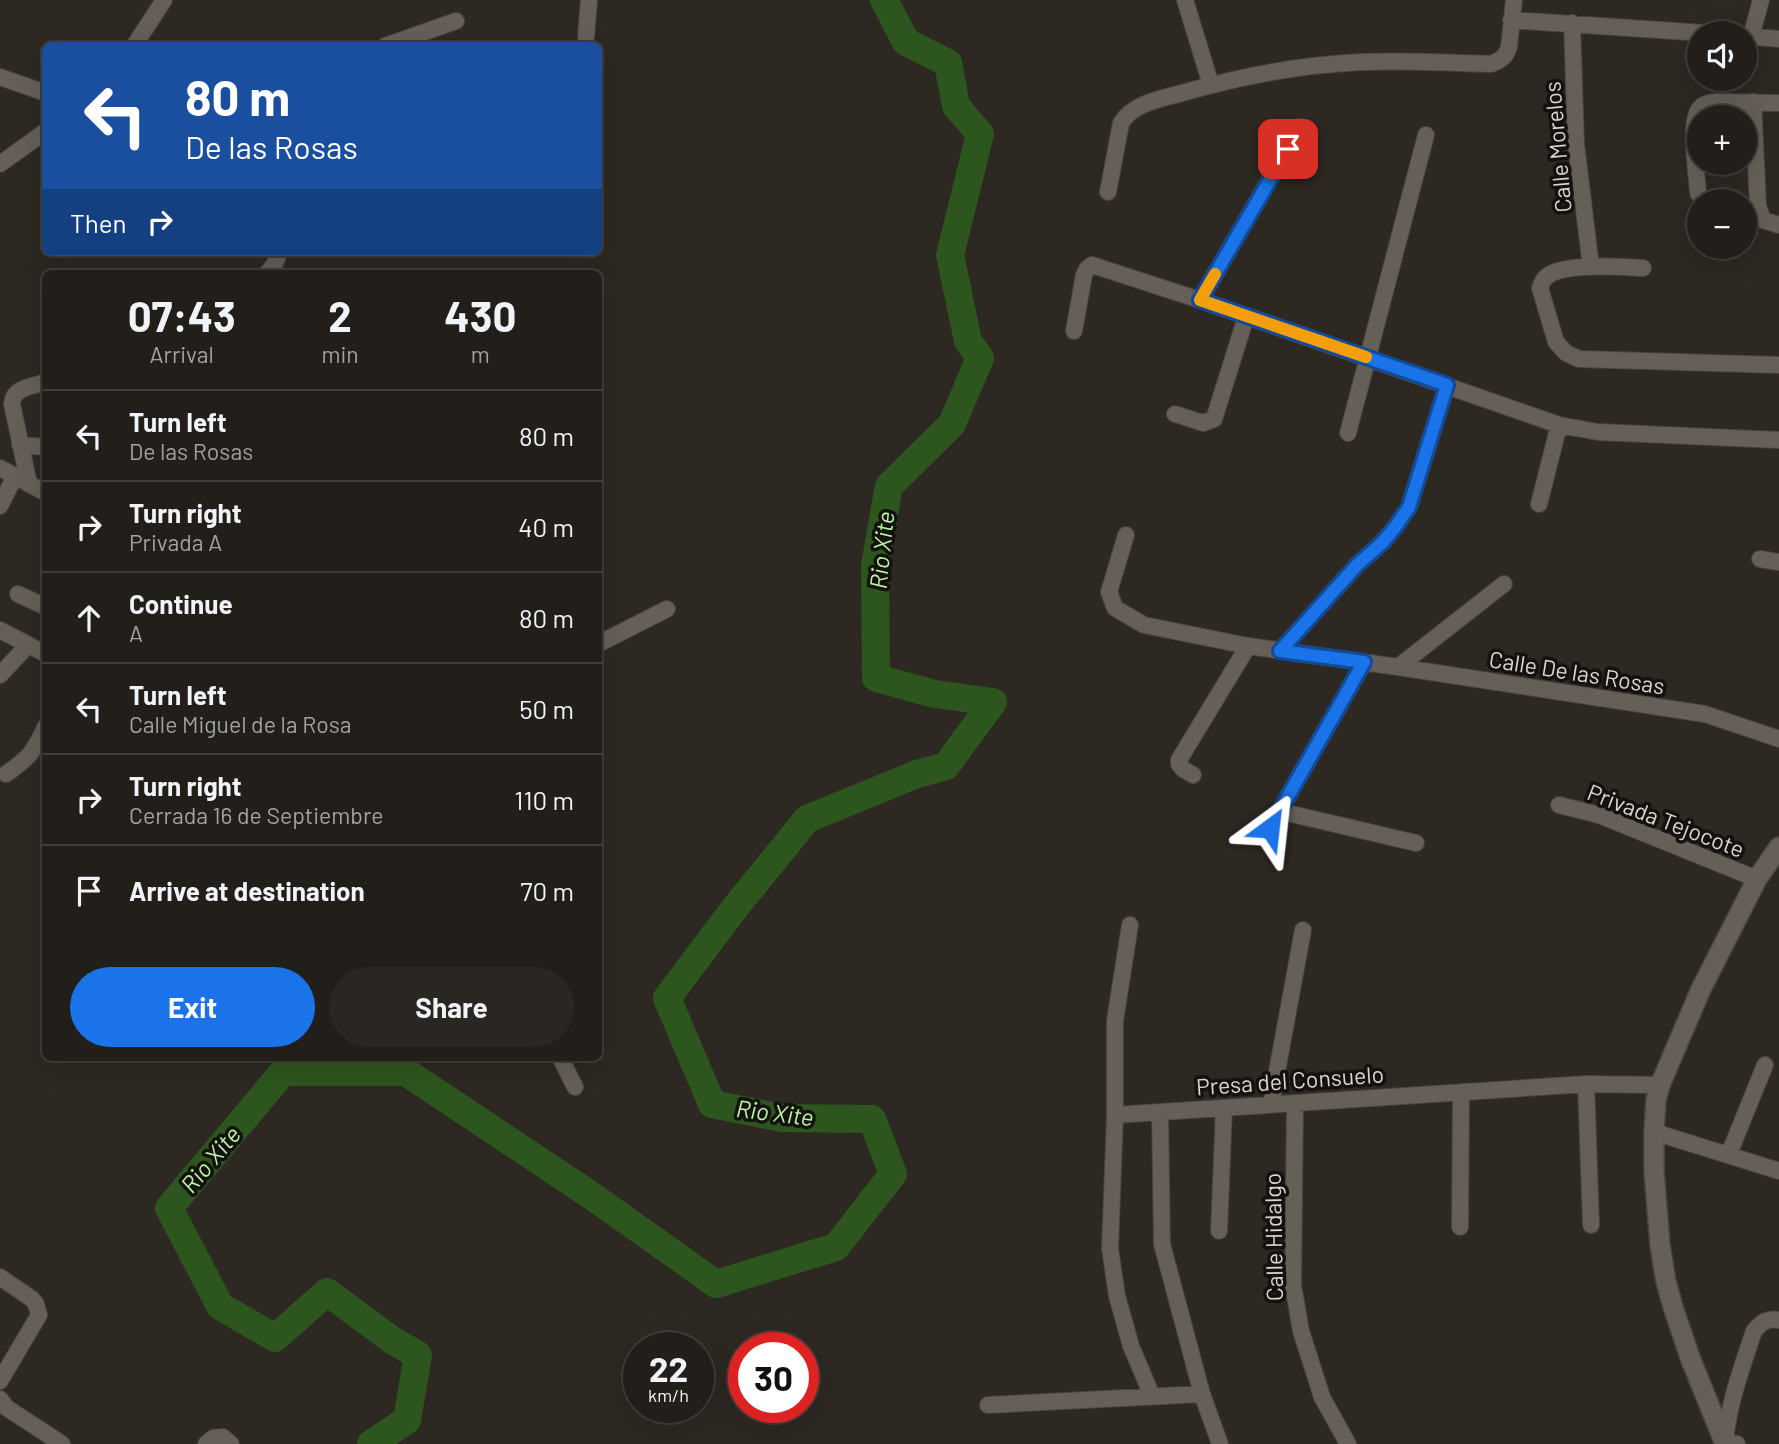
<!DOCTYPE html>
<meta charset="utf-8">
<style>
body{margin:0;font-family:Barlow,sans-serif;background:#2a2723;color:#f1f3f6;height:100vh;display:flex;flex-direction:column;font-size:26px;white-space:nowrap}
*{box-sizing:border-box;margin:0}
p{font-size:23px;color:#a2a2a2}
.icon{flex:none;width:38px;height:38px;fill:none;stroke:currentColor;stroke-width:2;stroke-linecap:round;stroke-linejoin:round}
.map{position:relative;flex:1;overflow:hidden}
.details{position:absolute;left:42px;top:270px;width:560px;height:791px;display:flex;flex-direction:column;background:#221e1a;border-radius:10px;box-shadow:0 7px 28px #0002,0 0 0 2px #3f3c39}
.details>*{flex:none}
.hud{position:absolute;left:42px;top:42px;width:560px;height:214px;border-radius:10px;box-shadow:0 7px 28px #0002,0 0 0 2px #3f3c39;background:#1a4fa0;color:#fff;overflow:hidden}
.buttons{position:absolute;left:1687px;top:21px;display:grid;gap:14px}
.buttons a{display:grid;place-items:center;width:70px;height:70px;border-radius:50%;background:#221e1a;box-shadow:0 7px 28px #0002,0 0 0 2px #3f3c39;font-size:35px}
.speed{position:absolute;left:623px;top:1332px;display:flex;gap:14px;font-size:35px;font-weight:700;text-align:center}
.speed>*{display:grid;place-content:center;width:91px;height:91px;border-radius:50%;background:#221e1a;box-shadow:0 7px 28px #0002,0 0 0 2px #3f3c39;line-height:1}
.speed small{font-size:18px;font-weight:400}
.speed .limit{border:10px solid #d22;background:#fff;color:#111}
.pin{position:absolute;display:grid;place-items:center;width:60px;height:60px;color:#fff;margin:-30px;border-radius:14px;box-shadow:0 4px 10px #0006}
.me{position:absolute;width:77px;margin:-38px;rotate:30deg;stroke-linejoin:round;filter:drop-shadow(0 0 5px #0008)}
.turn{display:flex;align-items:center;gap:24px;height:147px;padding:0 28px;font-size:32px}
.turn .icon{width:91px;height:91px;stroke-width:2.5}
.turn b{display:block;font-size:49px;line-height:60px}
.then{display:flex;align-items:center;height:66px;padding:0 28px;background:#0003;gap:14px;font-size:26px}
.eta{display:flex;justify-content:space-evenly;align-items:center;height:119px;text-align:center}
.eta b{font-size:42px;font-weight:700;line-height:49px}
.primary-button{display:flex;gap:14px;margin-top:auto;padding:14px 28px}
.primary-button a{flex:1;height:80px;border-radius:42px;background:#1a73e8;color:#fff;font-size:28px;font-weight:700;line-height:80px;text-align:center}
.primary-button a+a{background:#2a2723;color:#f1f3f6}
ul{padding:0;list-style:none}
li{display:flex;align-items:center;gap:21px;height:91px;padding:0 28px;border-top:2px solid #3f3c39}
li div{flex:1}
li b{display:block;font-size:26px}
li em{font-style:normal}
.map>svg:first-child{display:block}
.lines{fill:none;stroke-linecap:round;stroke-linejoin:round}
.river{stroke:#2d561e;stroke-width:28}
.minor-casing{stroke:#48443f;stroke-width:18}
.tertiary-casing{stroke:#48443f;stroke-width:22}
.minor{stroke:#655f58;stroke-width:16}
.tertiary{stroke:#655f58;stroke-width:19}
.route-casing{stroke:#114b97;stroke-width:18}
.route{stroke:#1a73e8;stroke-width:12}
.slow{stroke:#f59e0b;stroke-width:12}
.labels{text-anchor:middle;dominant-baseline:central;stroke-width:7;stroke-linejoin:round;paint-order:stroke}
.street-label{font-size:23px;fill:#dad6d2;stroke:#14110f}
.water-label{font-size:24px;font-style:italic;fill:#b7f6a3;stroke:#14110f}
</style>
<div class="map">
<svg width="1779" height="1444" viewBox="0 0 1779 1444">
<rect width="100%" height="100%" fill="#2d2822"/>
<g class="lines">
<path class="river" d="M371,1444L407,1420L418,1355L392,1340L327,1292L275,1338L220,1306L169,1208L283,1072H406L592,1196L716,1284L836,1247L893,1174L872,1119L782,1118L712,1104L667,998L734,909L807,819L917,774L946,766L993,702L935,694L876,678L875,565L889,486L952,424L980,358L968,341L950,255L980,134L956,106L948,63L906,42L884,0"/>
<g class="minor-casing">
<path id="minor" d="M1185,0L1211,85
M1511,20L1704,33
M1572,23L1576,144L1591,267
M1745,36L1779,39
M586,37L589,0
M1751,37L1761,0
M134,46L164,0
M385,46L456,21
M0,77L46,93
M1753,102L1758,206L1763,220L1779,225
M0,164L46,131
M1108,192L1121,123C1133,103 1161,99 1182,93C1240,76 1301,65 1362,62C1405,60 1448,63 1491,64C1501,60 1506,57 1509,47L1514,0
M1698,193C1697,174 1688,121 1700,108C1704,103 1709,103 1715,102L1779,103
M1643,268C1620,267 1567,263 1549,275C1543,278 1542,283 1540,288L1556,342L1566,353L1579,359L1779,365
M267,273C273,267 278,261 278,252
M1200,300L1300,127
M1074,331L1084,275L1087,269L1092,265L1200,300L1559,425L1598,432L1779,440
M1175,414L1203,423L1214,419L1246,317
M1348,433L1426,135
M20,445L46,447
M0,468L46,493
M29,484L12,404C13,387 32,387 46,382
M1539,504L1559,425
M0,506L15,476
M1126,535L1109,592L1115,608L1144,625L1248,646L1398,667L1705,714L1779,739
M1760,559L1779,562
M18,594L46,607
M0,630L46,654
M598,644L667,609
M1280,651L1357,565L1383,542L1396,526L1409,507L1447,385
M1398,667L1504,584
M0,675L28,645
M6,774C30,757 33,753 46,726
M1193,775L1183,769L1179,764V760L1248,646
M1559,805L1599,815L1757,879
M1279,811L1416,843
M1270,828L1364,662
M1130,925L1115,1021V1115L1110,1248L1117,1296L1131,1346L1152,1396
M560,1057L575,1087
M1586,1084L1591,1225
M1295,1103L1293,1285L1301,1331L1322,1397L1348,1444
M1271,1104L1303,930
M1160,1112L1162,1244L1202,1394L1220,1444
M1115,1115L1586,1084L1660,1085
M1654,1132L1779,1171
M1729,1154L1765,1065
M1460,1227L1461,1092
M1219,1231L1224,1108
M0,1277L32,1299L36,1304L39,1315L0,1381
M0,1399L7,1408L62,1444
M988,1405L1202,1394
M206,1444L213,1438L223,1437L231,1444
M1737,1444L1725,1441C1729,1402 1742,1367 1754,1331C1762,1322 1767,1318 1779,1320"/>
</g>
<g class="tertiary-casing">
<path id="tertiary" d="M1725,1444L1691,1360L1674,1310L1666,1282L1660,1245L1654,1171V1132L1656,1100L1660,1085L1701,989L1757,879L1779,847"/>
</g>
<use href="#minor" class="minor"/>
<use href="#tertiary" class="tertiary"/>
</g>
<g class="lines">
<g class="route-casing">
<path id="route" d="M1270,828L1364,662L1280,651L1357,565L1383,542L1396,526L1409,507L1447,385L1200,300L1288,149"/>
</g>
<use href="#route" class="route"/>
<path class="slow" d="M1215,274L1200,300L1366,357"/>
</g>
<g class="labels">
<g class="street-label">
<text transform="translate(1557 147) rotate(-95)">Calle Morelos</text>
<text transform="translate(1577 672) rotate(9)">Calle De las Rosas</text>
<text transform="translate(1666 820) rotate(21)">Privada Tejocote</text>
<text transform="translate(1290 1080) rotate(-4)">Presa del Consuelo</text>
<text transform="translate(1273 1237) rotate(-91)">Calle Hidalgo</text>
</g>
<g class="water-label">
<text transform="translate(881 550) rotate(-84)">Rio Xite</text>
<text transform="translate(775 1112) rotate(7)">Rio Xite</text>
<text transform="translate(210 1159) rotate(-50)">Rio Xite</text>
</g>
</g>
</svg>
<div class="buttons">
<a><svg class="icon" aria-label="sound" viewBox="0 0 24 24"><path d="M4 9h4l5-4v14l-5-4H4zM17 9q2 3 0 6"/></svg></a>
<a>+</a>
<a>−</a>
</div>
<div class="speed"><div>22<small>km/h</small></div><div class="limit">30</div></div>
<div class="pin" style="left:1288px;top:149px;background:#d93025"><svg class="icon" aria-label="arrive" viewBox="0 0 24 24"><path d="M6 21V4h12l-3 4 3 4H6"/></svg></div>
<svg class="me" style="left:1270px;top:828px" viewBox="-20 -20 40 40"><path d="M0-17L14 15 0 8-14 15z" fill="#1a73e8" stroke="#fff" stroke-width="4"/></svg>
<div class="hud">
<div class="turn"><svg class="icon" aria-label="left" viewBox="0 0 24 24"><path d="M17 20v-9H6M10 6l-5 5 5 5"/></svg><div><b>80 m</b>De las Rosas</div></div>
<div class="then">Then<svg class="icon" aria-label="right" viewBox="0 0 24 24"><path d="M7 20v-9h11M14 6l5 5-5 5"/></svg></div>
</div>
<section class="details">
<div class="eta">
<div><b>07:43</b><p>Arrival</p></div>
<div><b>2</b><p>min</p></div>
<div><b>430</b><p>m</p></div>
</div>
<ul>
<li><svg class="icon" aria-label="left" viewBox="0 0 24 24"><path d="M17 20v-9H6M10 6l-5 5 5 5"/></svg><div><b>Turn left</b><p>De las Rosas</p></div><em>80 m</em></li>
<li><svg class="icon" aria-label="right" viewBox="0 0 24 24"><path d="M7 20v-9h11M14 6l5 5-5 5"/></svg><div><b>Turn right</b><p>Privada A</p></div><em>40 m</em></li>
<li><svg class="icon" aria-label="ahead" viewBox="0 0 24 24"><path d="M12 20V5M6 11l6-6 6 6"/></svg><div><b>Continue</b><p>A</p></div><em>80 m</em></li>
<li><svg class="icon" aria-label="left" viewBox="0 0 24 24"><path d="M17 20v-9H6M10 6l-5 5 5 5"/></svg><div><b>Turn left</b><p>Calle Miguel de la Rosa</p></div><em>50 m</em></li>
<li><svg class="icon" aria-label="right" viewBox="0 0 24 24"><path d="M7 20v-9h11M14 6l5 5-5 5"/></svg><div><b>Turn right</b><p>Cerrada 16 de Septiembre</p></div><em>110 m</em></li>
<li><svg class="icon" aria-label="arrive" viewBox="0 0 24 24"><path d="M6 21V4h12l-3 4 3 4H6"/></svg><div><b>Arrive at destination</b></div><em>70 m</em></li>
</ul>
<div class="primary-button"><a>Exit</a><a>Share</a></div>
</section>
</div>
